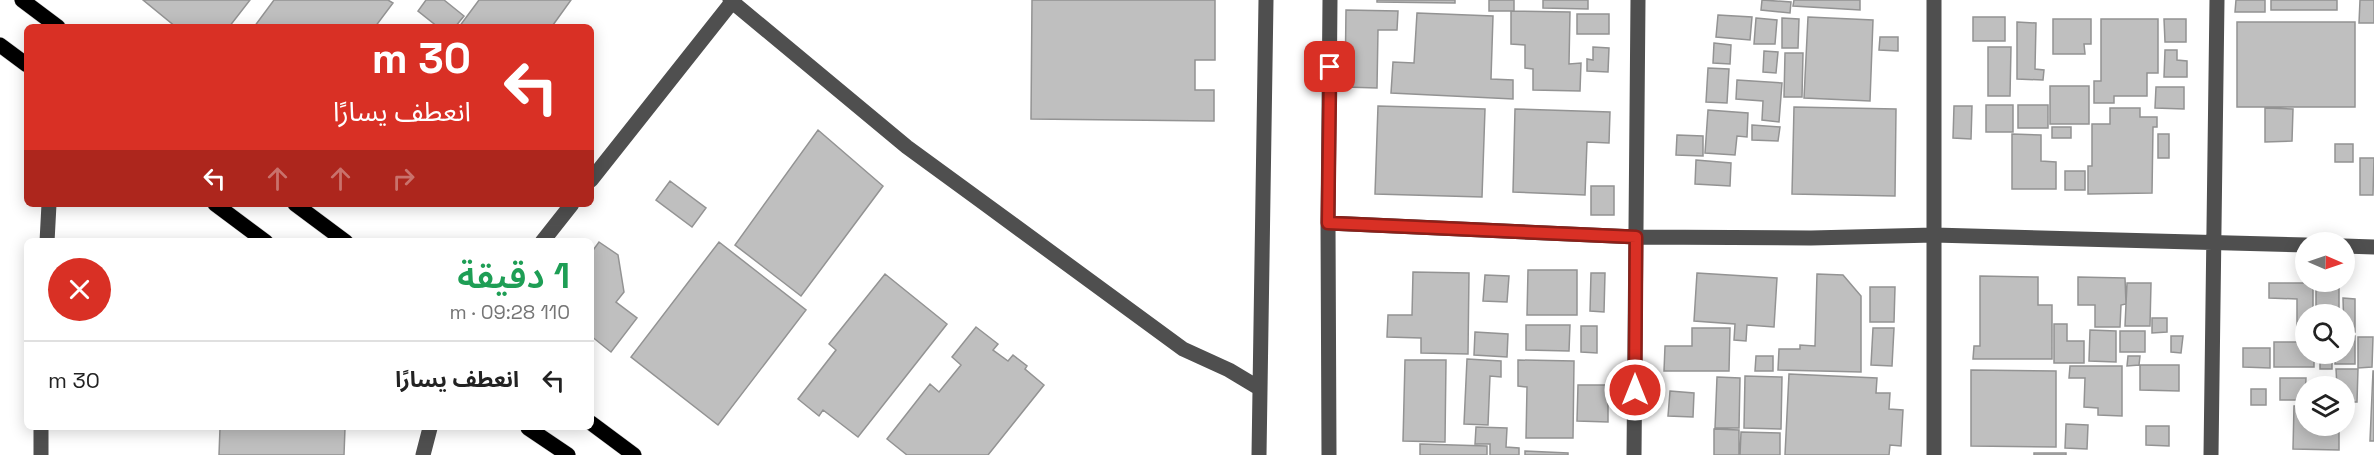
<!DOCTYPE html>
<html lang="ar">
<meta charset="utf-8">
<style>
body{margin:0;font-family:"Space Grotesk","Noto Sans Arabic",sans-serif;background:#f2f2f2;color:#222;direction:rtl;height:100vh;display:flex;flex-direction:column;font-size:22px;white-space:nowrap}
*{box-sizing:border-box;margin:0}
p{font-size:20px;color:#767676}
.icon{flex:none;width:33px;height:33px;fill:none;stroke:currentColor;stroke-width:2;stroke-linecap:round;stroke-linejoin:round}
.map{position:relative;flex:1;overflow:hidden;direction:ltr}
.details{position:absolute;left:24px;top:238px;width:570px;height:192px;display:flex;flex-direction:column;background:#fff;border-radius:9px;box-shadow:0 3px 15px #0003;direction:rtl}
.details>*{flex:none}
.hud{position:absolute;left:24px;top:24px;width:570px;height:183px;border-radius:9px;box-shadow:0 3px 15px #0003;direction:rtl;background:#d93025;color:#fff;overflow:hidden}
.needle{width:39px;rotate:92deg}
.buttons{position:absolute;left:2295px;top:232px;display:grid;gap:12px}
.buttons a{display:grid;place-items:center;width:60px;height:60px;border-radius:50%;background:#fff;box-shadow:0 3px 15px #0003;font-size:30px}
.pin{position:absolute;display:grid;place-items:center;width:51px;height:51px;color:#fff;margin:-26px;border-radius:12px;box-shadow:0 3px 9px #0006}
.me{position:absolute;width:66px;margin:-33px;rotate:0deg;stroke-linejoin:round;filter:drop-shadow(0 0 4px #0008)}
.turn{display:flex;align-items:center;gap:21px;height:126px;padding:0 24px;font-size:27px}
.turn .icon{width:78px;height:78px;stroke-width:2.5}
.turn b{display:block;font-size:42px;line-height:51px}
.lanes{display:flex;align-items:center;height:57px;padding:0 24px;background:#0003;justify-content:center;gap:30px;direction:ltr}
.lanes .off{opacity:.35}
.round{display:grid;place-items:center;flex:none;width:63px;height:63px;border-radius:32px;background:#f2f2f2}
.overview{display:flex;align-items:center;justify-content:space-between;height:102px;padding:0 24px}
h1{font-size:36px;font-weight:600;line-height:45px;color:#1e9e55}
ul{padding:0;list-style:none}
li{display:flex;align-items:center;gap:18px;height:78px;padding:0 24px;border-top:2px solid #e0e0e0}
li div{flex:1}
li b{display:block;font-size:22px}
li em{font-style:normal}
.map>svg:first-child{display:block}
.building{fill:#bfbfbf;stroke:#939393;stroke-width:1.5}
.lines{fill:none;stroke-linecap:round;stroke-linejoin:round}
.major-casing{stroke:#dbdbdb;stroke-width:16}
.minor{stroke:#4f4f4f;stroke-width:15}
.major{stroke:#000;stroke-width:15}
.route-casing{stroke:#8d1f18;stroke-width:15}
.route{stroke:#d93025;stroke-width:10}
</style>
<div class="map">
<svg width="2374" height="455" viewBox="0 0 2374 455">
<rect width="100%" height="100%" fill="#fff"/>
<path class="building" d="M143,0H250L229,27H176Z
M274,0H388L393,3L375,27H254Z
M426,0H444L464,16L455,27H438L418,11Z
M479,0H571L553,25L555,27H459Z
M1032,0H1215V60H1195V90H1214V121L1031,119Z
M1377,0H1455V3L1377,2Z
M1489,0H1514V11H1489Z
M1543,0H1588V9L1543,8Z
M1762,0L1791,2L1790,13L1761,10Z
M1794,0H1860V10L1793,6Z
M2236,0H2265V12H2235Z
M2271,0H2337V10H2271Z
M2360,0H2374V23H2359Z
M1346,10L1398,11L1397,30H1378L1377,88L1345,87Z
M1511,11L1570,12L1569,64L1581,63L1580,91L1533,90V69L1525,68V45L1511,44Z
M1417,13L1493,16L1491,79L1513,80V99L1391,93L1393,62L1414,63Z
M1577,14H1609V34H1577Z
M1718,15L1752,17L1750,40L1716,37Z
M1808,17L1873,20L1870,101L1804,98Z
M1973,17H2005V41H1973Z
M1756,18L1777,20L1775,44H1754Z
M1782,18L1799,19L1798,48H1782Z
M2053,19H2091V44H2084L2085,54H2053Z
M2101,19H2158V73H2147V96H2114V103H2094V81H2101Z
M2164,19H2186V42H2165Z
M2017,22L2036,23L2035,69L2044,70L2043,80L2017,79Z
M2237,22H2355V107H2237Z
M1880,37H1898V51L1879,50Z
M1714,43L1731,45L1730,64L1713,63Z
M1593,47L1609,48L1608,72L1587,71V59L1593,60Z
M1988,47H2011L2010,96H1988Z
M2165,50H2177V60L2187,61V77H2164Z
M1764,51L1778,52L1776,73L1763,72Z
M1785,53H1803L1802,97H1784Z
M1708,68L1729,69L1727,103L1706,102Z
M1737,80L1782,83L1779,122L1762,120L1763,101L1736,99Z
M2050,86H2089V124H2050Z
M2156,87H2184V109L2155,108Z
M1986,105H2013V132H1986Z
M2018,105H2048V128H2018Z
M1378,106L1485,109L1482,197L1375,194Z
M1954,106H1972L1971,139L1953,138Z
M1794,107L1896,109L1895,196L1792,194Z
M2110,108H2140V117H2157V127H2153L2152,193L2088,194V166H2092V124H2110Z
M2265,108L2293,109L2292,141L2265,142Z
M1515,109L1610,112L1609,143L1587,142L1585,195L1513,192Z
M1708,110L1748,113L1747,137L1737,136L1735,155L1705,153Z
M1752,125L1780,127L1778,141L1752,140Z
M2052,127H2071V138H2052Z
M818,130L883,186L801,296L735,245Z
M2012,134L2041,135V161L2056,162V189H2012Z
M2158,134H2169V158H2158Z
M1677,135L1703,136V156L1676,155Z
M2335,144H2353V162H2335Z
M2360,158H2374L2373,195H2360Z
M1696,160L1731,163L1730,186L1695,184Z
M2065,171H2085V190H2065Z
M670,181L706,208L692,227L656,200Z
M1591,186H1614V215H1591Z
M599,242L618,255L624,292L616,302L637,318L611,352L591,336V253Z
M719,242L806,310L718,425L631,357Z
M1528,270H1577V315H1527Z
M1413,272L1469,273L1468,354L1421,353V338L1387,337L1388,315H1412Z
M1591,273H1605L1604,312L1590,311Z
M1697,273L1777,278L1774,327L1747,325L1746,341L1734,340L1735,324L1694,321Z
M885,274L947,324L858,437L823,410L819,416L798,399L836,350L829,344Z
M1817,274L1843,275L1861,296V372L1778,370L1779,349H1800V345L1815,346Z
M1485,275L1509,276L1507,302L1483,301Z
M1980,276L2038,277V305H2052V359H1973L1974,346H1980Z
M2078,277L2125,278L2126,304L2121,305L2120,327H2095V305H2078Z
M2127,283H2151L2150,326H2125Z
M2269,283H2313V315H2306V332H2297V299L2269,298Z
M2316,283H2339V315H2316Z
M1870,287H1895L1894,322H1870Z
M2343,298L2355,299V332H2344Z
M2152,318H2167V332L2152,333Z
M2054,324H2067V341H2084V363H2054Z
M1526,325H1570L1569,351L1526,350Z
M1581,326H1597V353L1581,352Z
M976,327L998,344L993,350L1008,361L1013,355L1027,366L1025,369L1044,385L988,455H907L887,439L930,384L939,392L961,365L952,357Z
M1692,328H1730L1729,371H1664L1665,346H1692Z
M1873,328H1894L1892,366L1871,365Z
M2090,330L2116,331V362L2089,361Z
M2120,331H2145V352H2120Z
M1475,332L1508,334L1507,357L1474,355Z
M2171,336H2183L2181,353L2171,352Z
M2344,336H2355V364H2335V354H2344Z
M2358,337H2373L2372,367L2358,368Z
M2274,342H2306V354H2314V367H2274Z
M2243,348H2270V368L2243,367Z
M2320,354H2332V369H2320Z
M1756,356H1773V371H1755Z
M2128,356H2140L2139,365L2127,366Z
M1467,359L1501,361V377L1490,376L1488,425L1464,424Z
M1405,360H1446L1445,442L1403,441Z
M1518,360L1574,361L1573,438H1526L1527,387L1518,386Z
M2140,365H2179V391L2140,390Z
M2070,366H2122V416L2098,415V408L2084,407L2085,378H2069Z
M2336,369H2358L2357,402H2344V387H2337Z
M1971,370L2056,371V447L1971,446Z
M2373,371H2374V441H2370Z
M1789,374L1877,378L1876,393H1890L1889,409L1903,410L1901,446L1890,445L1889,455H1785Z
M1745,376L1782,377L1781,429L1744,428Z
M1717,377L1740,378L1739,428H1715Z
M2280,378H2306L2305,400H2280Z
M1578,385H1608V422L1577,421Z
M2251,389H2266V405H2251Z
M1670,391L1694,393L1693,417L1668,416Z
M2294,406H2306V426L2339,427V450L2293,449Z
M2066,424L2088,425L2087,449L2065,448Z
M2146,426H2169V446L2146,445Z
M1476,427L1507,428L1506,447L1519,448V455H1490V444H1475Z
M220,428H345L344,455H219Z
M1714,429L1739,430V455H1714Z
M1741,432L1780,433V455H1740Z
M1420,444L1487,446V455H1420Z
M1525,451L1568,453V455H1525Z
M2034,453H2066V455H2034Z"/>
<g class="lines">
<g class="major-casing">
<path id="major" d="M22,0L58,27
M0,45L27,65
M215,204L266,242
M295,204L346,242
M591,423L634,455
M528,428L568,455"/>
</g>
<path class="minor" d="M730,0L907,147L981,201L1183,349L1229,370L1259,388
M1934,0V455
M591,180L732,2
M1328,223L1636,237L1811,238L1934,235L2306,245
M47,242L49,204
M542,242L572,204
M2344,246L2374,247
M41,455V428
M423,455L430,428
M1259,455L1266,0
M1329,455L1328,223L1330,0
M1634,455L1638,0
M2211,455L2217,0"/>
<use href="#major" class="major"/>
</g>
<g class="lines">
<g class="route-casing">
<path id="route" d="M1330,67L1328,223L1636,237L1635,390"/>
</g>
<use href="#route" class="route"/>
</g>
</svg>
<div class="buttons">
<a><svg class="needle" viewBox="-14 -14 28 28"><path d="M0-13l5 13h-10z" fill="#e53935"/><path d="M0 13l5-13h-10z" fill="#767676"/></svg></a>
<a><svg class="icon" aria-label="search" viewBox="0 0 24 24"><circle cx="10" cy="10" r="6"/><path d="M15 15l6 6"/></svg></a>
<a><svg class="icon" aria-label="layers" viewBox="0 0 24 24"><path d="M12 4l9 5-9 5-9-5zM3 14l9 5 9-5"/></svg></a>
</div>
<div class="pin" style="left:1330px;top:67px;background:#d93025"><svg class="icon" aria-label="arrive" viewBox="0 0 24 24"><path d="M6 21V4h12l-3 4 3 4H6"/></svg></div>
<svg class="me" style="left:1635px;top:390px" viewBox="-20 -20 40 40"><circle r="17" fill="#d93025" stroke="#fff" stroke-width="3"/><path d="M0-11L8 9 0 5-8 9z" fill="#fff"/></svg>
<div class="hud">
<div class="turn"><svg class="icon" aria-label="left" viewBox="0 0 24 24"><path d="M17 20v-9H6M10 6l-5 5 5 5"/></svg><div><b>30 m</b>انعطف يسارًا</div></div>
<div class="lanes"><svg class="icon" aria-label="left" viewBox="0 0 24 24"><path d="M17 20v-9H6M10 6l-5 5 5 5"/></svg><svg class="icon off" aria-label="ahead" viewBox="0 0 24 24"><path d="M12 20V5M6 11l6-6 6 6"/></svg><svg class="icon off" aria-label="ahead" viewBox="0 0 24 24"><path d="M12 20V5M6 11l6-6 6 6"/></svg><svg class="icon off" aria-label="right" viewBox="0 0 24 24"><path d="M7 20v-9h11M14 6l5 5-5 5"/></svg></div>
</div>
<section class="details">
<div class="overview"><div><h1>1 دقيقة</h1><p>110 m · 09:28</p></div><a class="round" style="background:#d93025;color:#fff"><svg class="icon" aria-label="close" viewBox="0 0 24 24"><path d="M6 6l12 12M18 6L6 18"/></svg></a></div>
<ul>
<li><svg class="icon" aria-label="left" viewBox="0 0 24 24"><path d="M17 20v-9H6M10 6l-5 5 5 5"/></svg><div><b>انعطف يسارًا</b></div><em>30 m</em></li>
</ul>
</section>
</div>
